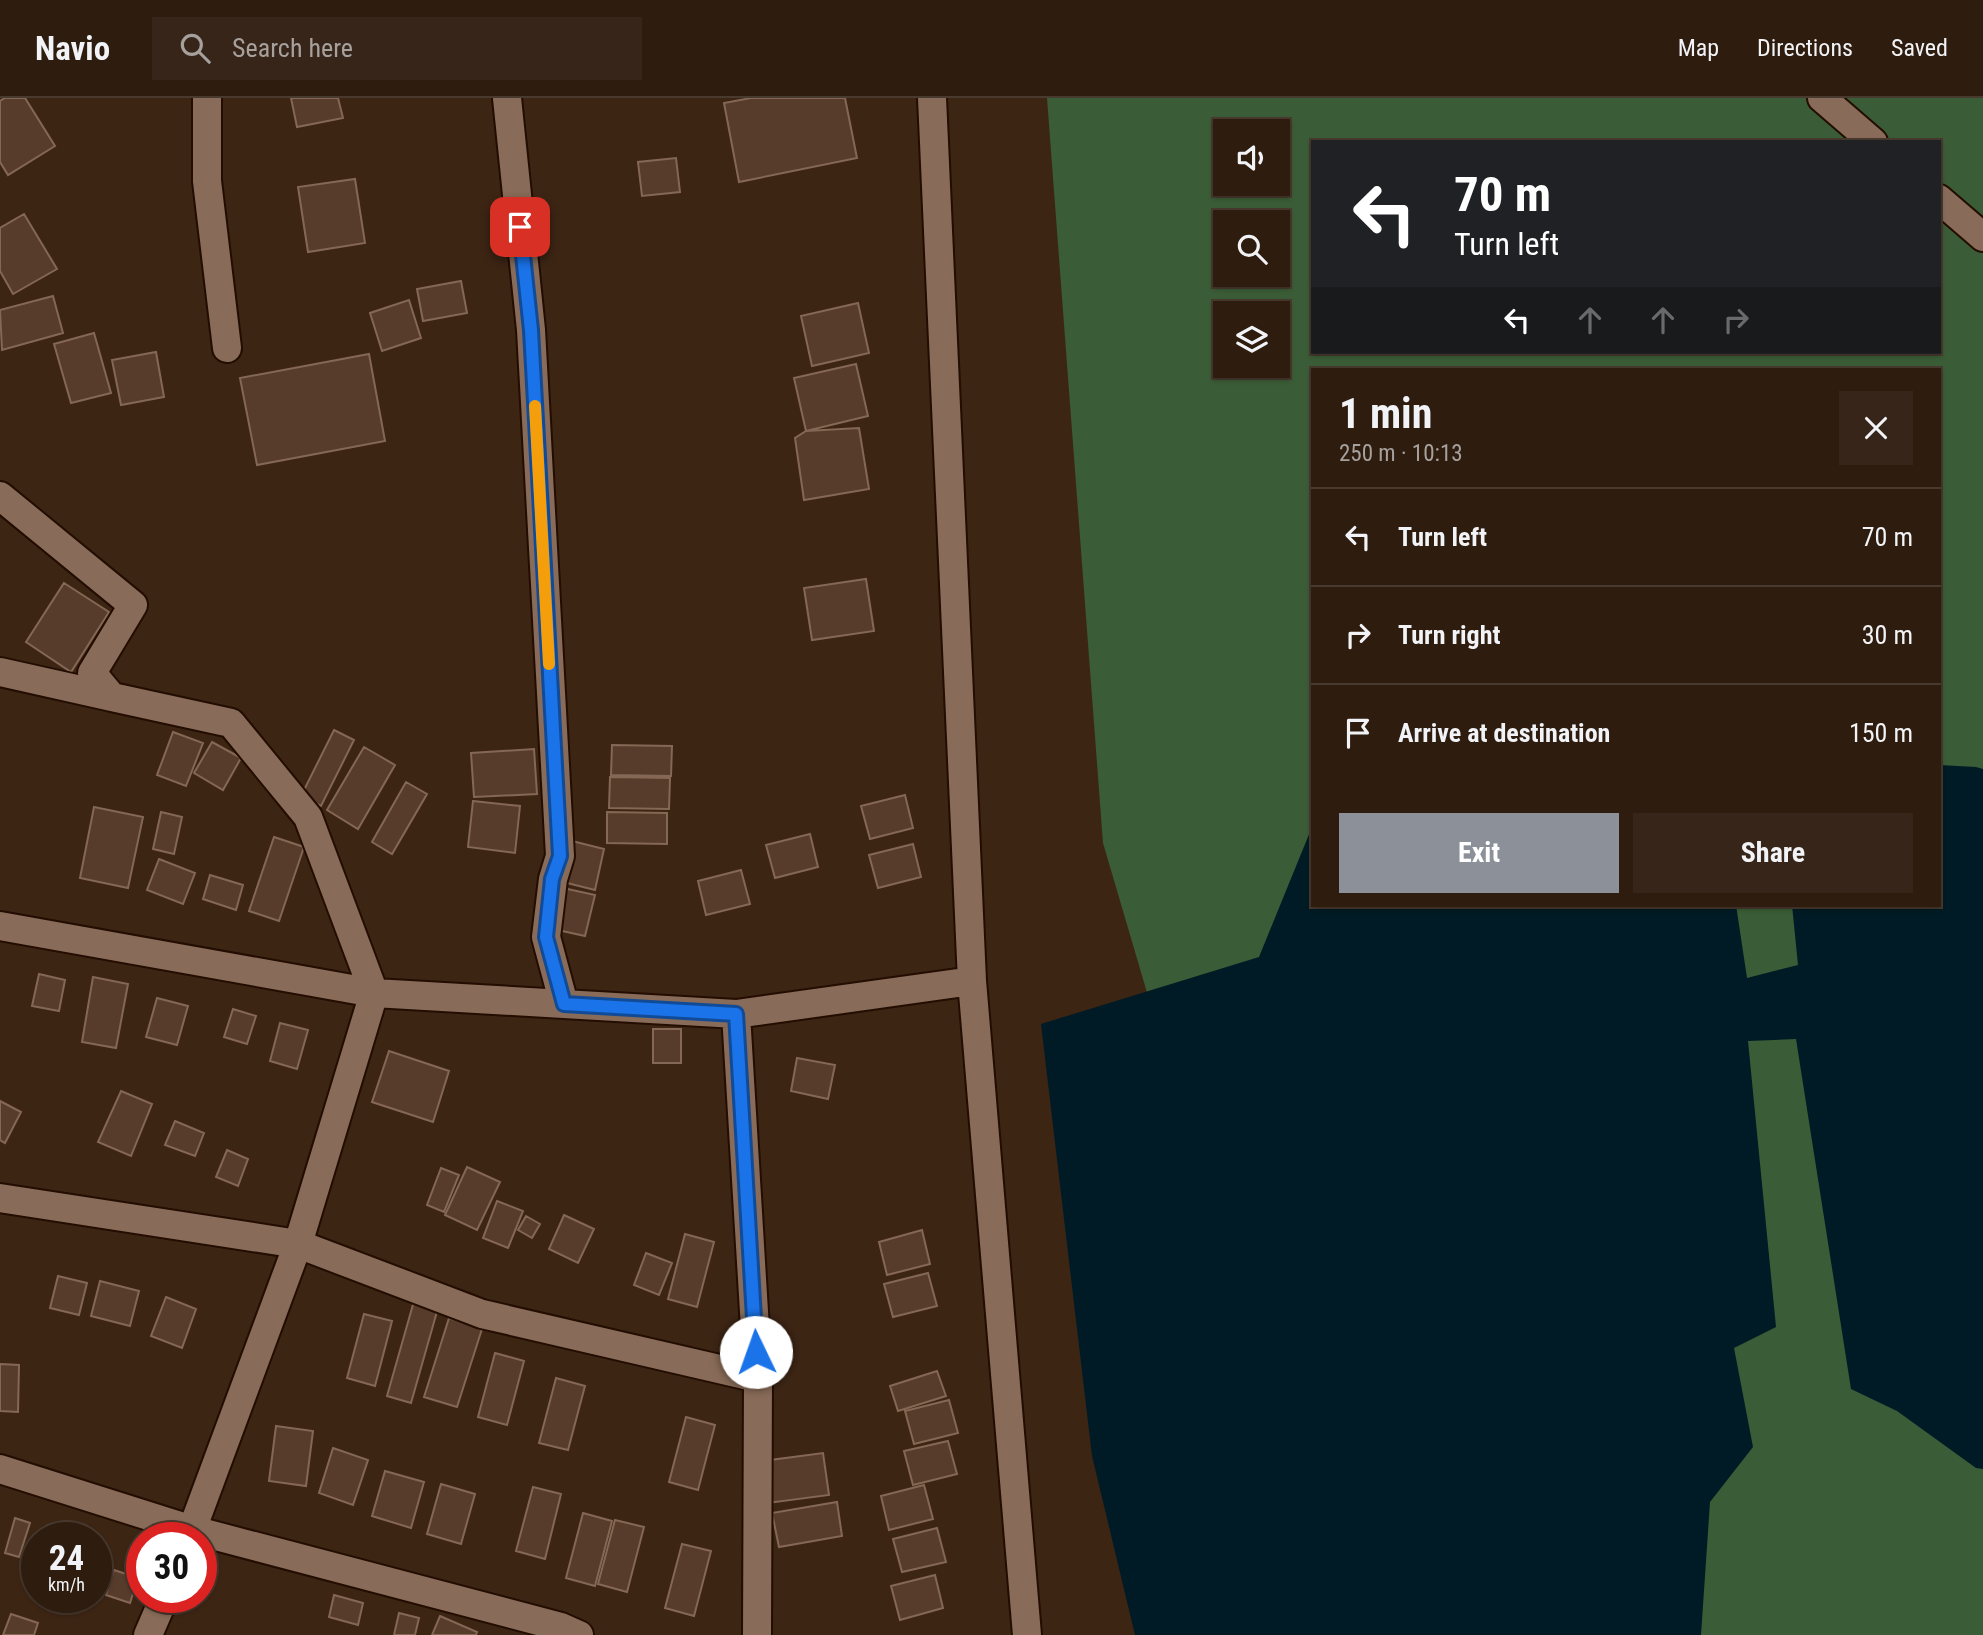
<!DOCTYPE html>
<meta charset="utf-8">
<style>
body{margin:0;font-family:"Roboto Condensed",sans-serif;background:#362518;color:#f1f3f6;height:100vh;display:flex;flex-direction:column;font-size:26px;white-space:nowrap}
*{box-sizing:border-box;margin:0}
p{font-size:23px;color:#a7a19e}
.icon{flex:none;width:38px;height:38px;fill:none;stroke:currentColor;stroke-width:2;stroke-linecap:round;stroke-linejoin:round}
.map{position:relative;flex:1;overflow:hidden}
.details{position:absolute;left:1311px;top:270px;width:630px;height:539px;display:flex;flex-direction:column;background:#2e1c0f;border-radius:0px;box-shadow:0 2px 5px #0004,0 0 0 2px #493a2f}
.details>*{flex:none}
.hud{position:absolute;left:1311px;top:42px;width:630px;height:214px;border-radius:0px;box-shadow:0 2px 5px #0004,0 0 0 2px #493a2f;background:#202124;color:#fff;overflow:hidden}
.buttons{position:absolute;left:1213px;top:21px;display:grid;gap:14px}
.buttons a{display:grid;place-items:center;width:77px;height:77px;border-radius:0px;background:#2e1c0f;box-shadow:0 2px 5px #0004,0 0 0 2px #493a2f;font-size:35px}
.speed{position:absolute;left:21px;top:1424px;display:flex;gap:14px;font-size:35px;font-weight:700;text-align:center}
.speed>*{display:grid;place-content:center;width:91px;height:91px;border-radius:50%;background:#2e1c0f;box-shadow:0 2px 5px #0004,0 0 0 2px #493a2f;line-height:1}
.speed small{font-size:18px;font-weight:400}
.speed .limit{border:10px solid #d22;background:#fff;color:#111}
.pin{position:absolute;display:grid;place-items:center;width:60px;height:60px;color:#fff;margin:-30px;border-radius:14px;box-shadow:0 4px 10px #0006}
.me{position:absolute;width:77px;margin:-38px;rotate:357deg;stroke-linejoin:round;filter:drop-shadow(0 0 5px #0008)}
.turn{display:flex;align-items:center;gap:24px;height:147px;padding:0 28px;font-size:32px}
.turn .icon{width:91px;height:91px;stroke-width:2.5}
.turn b{display:block;font-size:49px;line-height:60px}
.lanes{display:flex;align-items:center;height:66px;padding:0 28px;background:#0003;justify-content:center;gap:35px;direction:ltr}
.lanes .off{opacity:.35}
.round{display:grid;place-items:center;flex:none;width:74px;height:74px;border-radius:0px;background:#362518}
.summary{display:flex;align-items:center;justify-content:space-between;height:119px;padding:0 28px}
h1{font-size:42px;font-weight:700;line-height:52px}
.action{display:flex;gap:14px;margin-top:auto;padding:14px 28px}
.action a{flex:1;height:80px;border-radius:0px;background:#8c9099;color:#fff;font-size:28px;font-weight:700;line-height:80px;text-align:center}
.action a+a{background:#362518;color:#f1f3f6}
ul{padding:0;list-style:none}
li{display:flex;align-items:center;gap:21px;height:98px;padding:0 28px;border-top:2px solid #493a2f}
li div{flex:1}
li b{display:block;font-size:26px}
li em{font-style:normal}
header{display:flex;align-items:center;gap:42px;box-sizing:border-box;height:98px;padding:0 35px;background:#2e1c0f;border-bottom:2px solid #493a2f}
header strong{font-size:33px}
nav{display:flex;gap:38px;margin-inline-start:auto;font-size:24px}
.search{width:490px;height:63px;background:#362518;display:flex;align-items:center;gap:18px;box-sizing:border-box;padding:0 24px;border-radius:0px;color:#a7a19e;font-size:26px}
.map>svg:first-child{display:block}
.green{fill:#3a5c36;fill-rule:evenodd}
.water{fill:#001b25}
.building{fill:#573c2b;stroke:#846754;stroke-width:2}
.lines{fill:none;stroke-linecap:round;stroke-linejoin:round}
.street-casing{stroke:#230d00;stroke-width:32}
.street{stroke:#886b58;stroke-width:28}
.route-casing{stroke:#114b97;stroke-width:18}
.route{stroke:#1a73e8;stroke-width:12}
.slow{stroke:#f59e0b;stroke-width:12}
</style>
<header>
<strong>Navio</strong>
<div class="search"><svg class="icon" aria-label="search" viewBox="0 0 24 24"><circle cx="10" cy="10" r="6"/><path d="M15 15l6 6"/></svg>Search here</div>
<nav><a>Map</a><a>Directions</a><a>Saved</a></nav>
</header>
<div class="map">
<svg width="1983" height="1537" viewBox="0 0 1983 1537">
<rect width="100%" height="100%" fill="#3d2514"/>
<path class="green" d="M1047,0H1983V1537H1336L1103,745ZM1225,33H1278V86H1225ZM1312,44H1939V254H1312ZM1225,124H1278V177H1225ZM1225,215H1278V268H1225ZM1312,271H1939V807H1312Z"/>
<path class="water" d="M1939,667L1976,669L1983,671V1371L1976,1370L1897,1313L1851,1291L1796,941L1748,943L1776,1229L1734,1250L1753,1349L1710,1404L1701,1537H1135L1092,1358L1041,926L1259,859L1312,729V807H1736L1747,880L1798,867L1792,807H1939Z"/>
<path class="building" d="M5,0H25L55,48L8,77L0,64V3Z
M291,0H338L343,20L297,29Z
M751,0H845L857,60L739,84L724,5Z
M676,60L680,94L642,98L638,64Z
M355,81L365,145L308,154L298,89Z
M24,116L57,171L13,196L0,173V130Z
M461,183L467,215L423,223L417,191Z
M53,198L63,235L2,252L0,212Z
M409,202L421,240L382,253L370,215Z
M858,205L869,255L812,268L801,218Z
M94,235L111,295L71,305L54,246Z
M156,254L164,299L121,307L112,262Z
M369,256L385,343L257,367L240,280Z
M856,266L868,318L806,333L794,280Z
M859,330L869,391L804,402L795,340L806,333Z
M866,481L874,533L812,542L804,490Z
M64,485L109,514L71,574L26,544Z
M334,632L354,642L321,708L301,698Z
M173,634L203,645L186,688L157,677Z
M212,644L241,660L223,692L194,675Z
M612,647L672,648L671,678L611,677Z
M364,649L395,667L358,731L327,712Z
M534,651L537,696L474,699L471,655Z
M610,679L670,680L669,711L609,710Z
M406,684L427,696L392,756L372,744Z
M905,697L913,730L870,741L861,708Z
M473,703L520,708L515,755L468,749Z
M94,709L143,719L128,790L80,780Z
M161,714L182,719L174,756L153,751Z
M607,714L667,715V746L607,745Z
M810,736L818,769L775,780L766,747Z
M274,739L304,749L279,823L249,813Z
M572,743L604,751L595,792L563,784Z
M913,746L921,779L878,790L869,757Z
M159,761L195,775L183,806L147,792Z
M741,772L750,806L706,817L698,783Z
M210,777L243,787L236,812L203,801Z
M563,790L595,797L585,838L553,831Z
M39,876L65,882L59,913L32,908Z
M93,879L128,886L116,950L82,944Z
M157,900L188,908L177,947L146,939Z
M233,911L256,918L247,946L224,939Z
M280,925L308,932L297,971L270,963Z
M653,931H681V965H653Z
M389,953L449,973L433,1024L372,1004Z
M797,960L835,967L828,1001L791,993Z
M121,993L152,1006L131,1058L98,1044Z
M0,1003L21,1014L5,1045L0,1042Z
M175,1023L204,1035L195,1058L165,1047Z
M227,1052L248,1061L238,1088L216,1079Z
M467,1069L500,1084L477,1132L445,1117Z
M441,1070L459,1077L444,1114L427,1107Z
M497,1103L523,1113L508,1150L483,1140Z
M564,1117L594,1131L578,1165L549,1151Z
M526,1118L540,1126L532,1140L518,1132Z
M922,1132L930,1166L887,1177L879,1144Z
M685,1136L714,1144L697,1209L668,1201Z
M646,1155L672,1165L659,1197L634,1187Z
M928,1175L937,1208L893,1219L884,1186Z
M58,1178L87,1185L79,1217L50,1210Z
M100,1183L139,1193L130,1228L91,1218Z
M166,1199L196,1211L182,1250L151,1238Z
M414,1203L438,1210L411,1305L387,1298Z
M364,1216L392,1223L375,1288L347,1280Z
M449,1220L482,1231L457,1309L424,1299Z
M495,1255L524,1263L507,1327L478,1319Z
M0,1266L19,1267L18,1314L0,1313Z
M937,1273L946,1298L898,1313L890,1288Z
M556,1280L585,1288L568,1352L539,1345Z
M949,1302L958,1335L914,1346L905,1313Z
M686,1319L715,1327L698,1392L669,1384Z
M276,1328L313,1333L306,1388L269,1383Z
M948,1343L957,1376L913,1387L904,1353Z
M333,1350L368,1362L353,1407L319,1395Z
M823,1355L829,1397L768,1405L763,1363Z
M385,1373L424,1384L411,1430L372,1418Z
M441,1386L475,1396L461,1446L427,1436Z
M924,1387L933,1421L889,1432L881,1398Z
M533,1389L561,1396L545,1461L516,1453Z
M837,1404L842,1438L779,1449L772,1415Z
M583,1415L612,1423L595,1488L566,1480Z
M15,1420L30,1425L19,1459L5,1455Z
M615,1422L644,1429L627,1494L598,1486Z
M937,1430L946,1464L902,1474L893,1441Z
M682,1446L711,1453L694,1518L665,1510Z
M96,1448L106,1451L96,1479Z
M114,1472L138,1480L130,1505L106,1497Z
M935,1477L943,1510L900,1522L891,1488Z
M334,1497L363,1505L358,1527L329,1519Z
M399,1515L419,1520L415,1537H394Z
M11,1516L38,1525L34,1537H3Z
M440,1518L477,1534L476,1537H432Z"/>
<g class="lines">
<g class="street-casing">
<path id="street" d="M207,0V83L227,250
M507,0L531,232L560,758L553,781L546,839L564,906
M932,0L972,883L1027,1537
M1822,0L1873,44
M1939,101L1983,139
M0,398L133,507L92,575L112,599L231,625L308,719L374,895L298,1146L189,1440
M0,574L112,599
M0,828L374,895L736,916L972,883
M0,1100L298,1146L482,1216L758,1280L736,916
M0,1371L193,1432L561,1529L579,1537
M148,1537L164,1500
M757,1537L758,1280"/>
</g>
<use href="#street" class="street"/>
</g>
<g class="lines">
<g class="route-casing">
<path id="route" d="M520,129L531,232L560,758L552,781L546,839L564,906L736,916L756,1254"/>
</g>
<use href="#route" class="route"/>
<path class="slow" d="M535,308L549,566"/>
</g>
</svg>
<div class="buttons">
<a><svg class="icon" aria-label="sound" viewBox="0 0 24 24"><path d="M4 9h4l5-4v14l-5-4H4zM17 9q2 3 0 6"/></svg></a>
<a><svg class="icon" aria-label="search" viewBox="0 0 24 24"><circle cx="10" cy="10" r="6"/><path d="M15 15l6 6"/></svg></a>
<a><svg class="icon" aria-label="layers" viewBox="0 0 24 24"><path d="M12 4l9 5-9 5-9-5zM3 14l9 5 9-5"/></svg></a>
</div>
<div class="speed"><div>24<small>km/h</small></div><div class="limit">30</div></div>
<div class="pin" style="left:520px;top:129px;background:#d93025"><svg class="icon" aria-label="arrive" viewBox="0 0 24 24"><path d="M6 21V4h12l-3 4 3 4H6"/></svg></div>
<svg class="me" style="left:756px;top:1254px" viewBox="-20 -20 40 40"><circle r="19" fill="#fff"/><path d="M0-13L10 11 0 6-10 11z" fill="#1a73e8"/></svg>
<div class="hud">
<div class="turn"><svg class="icon" aria-label="left" viewBox="0 0 24 24"><path d="M17 20v-9H6M10 6l-5 5 5 5"/></svg><div><b>70 m</b>Turn left</div></div>
<div class="lanes"><svg class="icon" aria-label="left" viewBox="0 0 24 24"><path d="M17 20v-9H6M10 6l-5 5 5 5"/></svg><svg class="icon off" aria-label="ahead" viewBox="0 0 24 24"><path d="M12 20V5M6 11l6-6 6 6"/></svg><svg class="icon off" aria-label="ahead" viewBox="0 0 24 24"><path d="M12 20V5M6 11l6-6 6 6"/></svg><svg class="icon off" aria-label="right" viewBox="0 0 24 24"><path d="M7 20v-9h11M14 6l5 5-5 5"/></svg></div>
</div>
<section class="details">
<div class="summary"><div><h1>1 min</h1><p>250 m · 10:13</p></div><a class="round"><svg class="icon" aria-label="close" viewBox="0 0 24 24"><path d="M6 6l12 12M18 6L6 18"/></svg></a></div>
<ul>
<li><svg class="icon" aria-label="left" viewBox="0 0 24 24"><path d="M17 20v-9H6M10 6l-5 5 5 5"/></svg><div><b>Turn left</b></div><em>70 m</em></li>
<li><svg class="icon" aria-label="right" viewBox="0 0 24 24"><path d="M7 20v-9h11M14 6l5 5-5 5"/></svg><div><b>Turn right</b></div><em>30 m</em></li>
<li><svg class="icon" aria-label="arrive" viewBox="0 0 24 24"><path d="M6 21V4h12l-3 4 3 4H6"/></svg><div><b>Arrive at destination</b></div><em>150 m</em></li>
</ul>
<div class="action"><a>Exit</a><a>Share</a></div>
</section>
</div>
